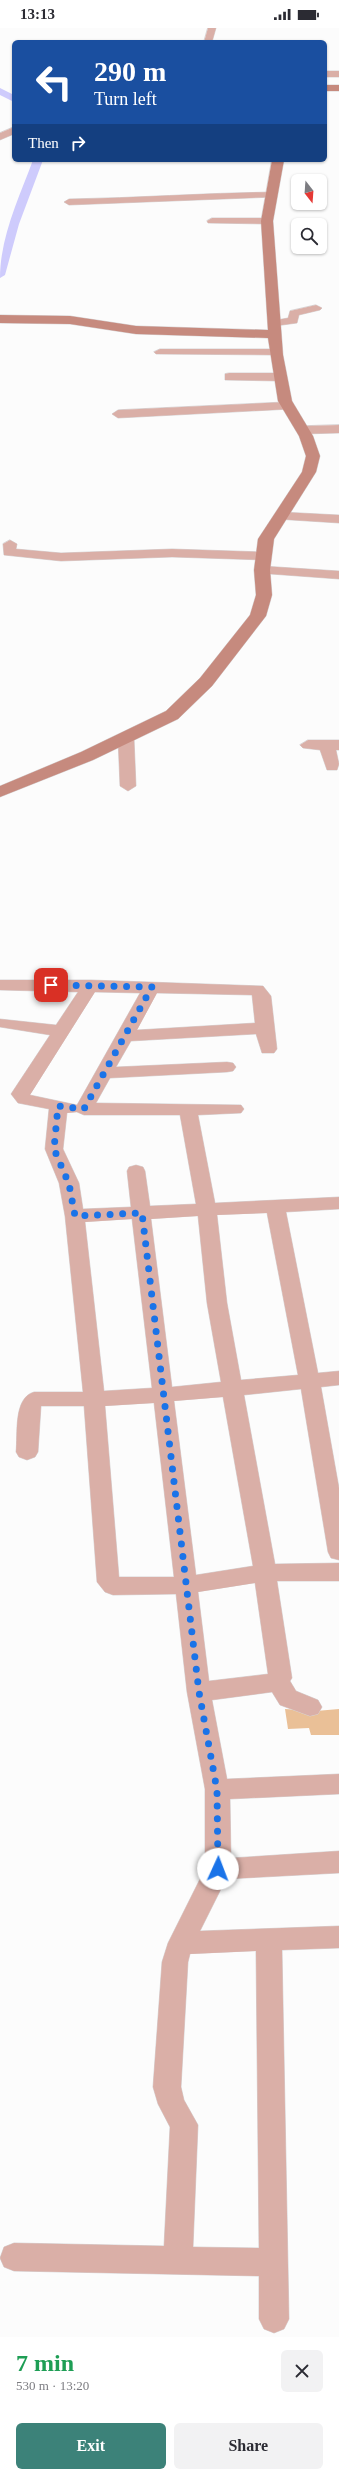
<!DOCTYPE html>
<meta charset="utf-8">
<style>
body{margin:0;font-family:Georgia,serif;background:#f2f2f3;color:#2b2b33;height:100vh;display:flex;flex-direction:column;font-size:15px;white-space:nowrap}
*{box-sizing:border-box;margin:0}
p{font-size:13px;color:#7c7c81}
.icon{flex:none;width:22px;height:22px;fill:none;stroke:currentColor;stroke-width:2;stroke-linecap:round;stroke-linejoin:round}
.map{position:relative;height:2309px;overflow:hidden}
.panel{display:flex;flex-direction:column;background:#fff;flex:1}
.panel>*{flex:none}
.top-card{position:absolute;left:12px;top:12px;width:315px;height:122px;border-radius:6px;box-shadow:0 1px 3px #0004;background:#1a4fa0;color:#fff;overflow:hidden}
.needle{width:26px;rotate:163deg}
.fabs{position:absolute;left:291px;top:146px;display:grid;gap:8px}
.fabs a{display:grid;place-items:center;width:36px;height:36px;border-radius:6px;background:#fff;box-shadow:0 1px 3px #0004;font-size:20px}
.pin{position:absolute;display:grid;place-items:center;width:34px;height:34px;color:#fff;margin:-17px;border-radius:8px;box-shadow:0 2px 6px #0006}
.me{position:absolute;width:44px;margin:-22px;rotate:2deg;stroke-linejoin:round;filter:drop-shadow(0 0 3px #0008)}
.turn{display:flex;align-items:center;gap:14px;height:84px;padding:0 16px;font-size:18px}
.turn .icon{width:52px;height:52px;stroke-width:2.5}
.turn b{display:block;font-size:28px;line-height:34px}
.then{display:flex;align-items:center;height:38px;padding:0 16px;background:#0003;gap:8px;font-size:15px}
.round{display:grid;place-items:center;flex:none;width:42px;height:42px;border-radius:6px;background:#f2f2f3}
.headline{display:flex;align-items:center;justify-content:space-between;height:68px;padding:0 16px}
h1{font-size:24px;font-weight:700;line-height:30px;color:#1e9e55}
.action{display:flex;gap:8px;margin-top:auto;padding:8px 16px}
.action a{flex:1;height:46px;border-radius:6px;background:#3c8279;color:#fff;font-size:16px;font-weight:700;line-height:46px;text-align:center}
.action a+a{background:#f2f2f3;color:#2b2b33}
.status{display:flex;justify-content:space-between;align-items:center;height:28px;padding:0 20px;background:#fff;direction:ltr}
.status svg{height:11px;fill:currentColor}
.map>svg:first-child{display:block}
.green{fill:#eac097}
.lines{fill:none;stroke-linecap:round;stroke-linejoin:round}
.canal{fill:#cecbfc;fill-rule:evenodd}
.street-casing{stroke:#d8d5d6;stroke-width:1}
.secondary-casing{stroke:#d8d5d6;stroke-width:1}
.street{fill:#daafa7;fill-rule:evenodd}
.secondary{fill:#c68a7e;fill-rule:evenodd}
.route{stroke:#1a73e8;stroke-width:7;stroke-dasharray:0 12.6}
</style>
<div class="status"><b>13:13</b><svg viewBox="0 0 49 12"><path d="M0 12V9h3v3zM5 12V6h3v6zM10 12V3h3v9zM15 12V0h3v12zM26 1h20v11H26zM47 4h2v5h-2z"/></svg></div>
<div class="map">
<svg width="339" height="2309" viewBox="0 0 339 2309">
<rect width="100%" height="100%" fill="#fcfcfc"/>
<path class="green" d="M285,1681L316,1683L339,1681V1707H311L309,1700L288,1701Z"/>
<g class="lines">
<path class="canal" d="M0,60L14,67V74L0,67Z
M33,132H43L19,196L5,247L0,250C0,209 19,170 33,132Z"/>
<g class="street-casing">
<path id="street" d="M208,0H216L212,14H204Z
M325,43H339V49H325Z
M14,99V106L0,112V105Z
M271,164L276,167L275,169L69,177L64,174L69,171C136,170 203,165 271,164Z
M212,190H267L272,193L267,196L208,195L207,193Z
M316,277L322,280L320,282L299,287L297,295L275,298L269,295L271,293L288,290L290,283Z
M160,321H276L282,324L276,327L156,326L154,324Z
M229,345H279L285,349L279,353L225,352V346Z
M287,374L291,375L293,378L291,381L118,390L112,386L118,382Z
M339,397V405L302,406L296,402L302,398Z
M281,484L339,487V495L276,491L274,488L276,485Z
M10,512L17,516L16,521L61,525L172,521L264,524L271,528L264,532L172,529L61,533L4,527L3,516Z
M262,538L339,543V551L257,545L255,542Z
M126,705L134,710L136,758L128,763L120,758L118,710Z
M308,712H339V722H336L339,736L337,742H327L320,722L303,720L300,717Z
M0,952H91L263,958L271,968L277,1021L274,1025H262L256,1006L131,1013L116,1039L227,1034L233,1035L236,1039L233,1043L227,1044L110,1050L96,1075L241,1077L244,1081L241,1085L198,1087L215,1175L339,1169V1181L286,1184L318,1345L339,1343V1357L321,1359L339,1460V1532L331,1530L328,1524L301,1361L244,1367L275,1536L339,1535V1553H277L292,1650L290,1653L296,1663L318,1672L322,1679L318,1686L310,1688L280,1677L272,1664L212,1672L227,1751L339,1746V1766L230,1771L231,1830L339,1823V1845L226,1851L200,1903L339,1898V1920L282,1922L289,2291L284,2301L274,2305L264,2301L259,2291V2248L14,2243L4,2239L0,2230L4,2219L14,2215L164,2218L170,2099L158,2076L153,2059L162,1934L168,1915L205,1841V1761L187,1664L176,1566L113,1567L105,1564L97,1554L84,1378H41L38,1424L35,1429L27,1432L19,1429L16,1424C18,1406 13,1370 34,1364H83L65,1188L59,1155L45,1121L49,1081L18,1075L11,1066L50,1007L0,999V991L56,997L78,964L0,962ZM95,964L140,965L77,1077L30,1067ZM157,965L252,967L255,995L137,1002ZM77,1084L84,1087H180L196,1176L150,1178L145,1143L143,1139L136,1137L129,1139L127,1143L131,1179L83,1181L79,1155L63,1121L67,1085ZM267,1185L298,1347L241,1352L227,1275L217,1187ZM198,1188L207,1275L221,1354L172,1359L151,1191ZM132,1191L152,1360L104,1363L85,1194ZM223,1369L253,1538L196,1547L174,1373ZM154,1375L174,1549H119L105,1378ZM255,1555L268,1646L209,1653L198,1564ZM256,1923L259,2220L193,2219L198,2097L184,2072L181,2059L188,1934L190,1926Z"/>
</g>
<g class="secondary-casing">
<path id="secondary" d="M325,57H339V63H325Z
M272,132H284L273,193L283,327L292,373L313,408L320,428L316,444L274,511L270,542L272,567L266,588L212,658L178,691L93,732L0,769V758L81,724L166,683L200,650L250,587L256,567L254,542L258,511L302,444L306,428L299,408L278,373L268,310L136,306L70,296L0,295V287L70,288L136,298L268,302L261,193Z"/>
</g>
<use href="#street" class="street"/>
<use href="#secondary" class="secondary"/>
</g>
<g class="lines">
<path class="route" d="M51,957L152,959L84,1081L58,1078L54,1121L69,1156L75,1188L142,1185L199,1664L217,1762L218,1841"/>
</g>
</svg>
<div class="fabs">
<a><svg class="needle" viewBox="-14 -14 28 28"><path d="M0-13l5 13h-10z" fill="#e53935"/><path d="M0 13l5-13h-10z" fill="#7c7c81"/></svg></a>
<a><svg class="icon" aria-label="search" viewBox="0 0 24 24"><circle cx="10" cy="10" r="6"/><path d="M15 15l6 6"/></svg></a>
</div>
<div class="pin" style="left:51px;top:957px;background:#d93025"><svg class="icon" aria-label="arrive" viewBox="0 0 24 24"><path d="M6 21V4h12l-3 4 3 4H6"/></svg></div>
<svg class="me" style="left:218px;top:1841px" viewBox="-20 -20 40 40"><circle r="19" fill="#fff"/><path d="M0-13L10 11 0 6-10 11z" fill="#1a73e8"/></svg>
<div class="top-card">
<div class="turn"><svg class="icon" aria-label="left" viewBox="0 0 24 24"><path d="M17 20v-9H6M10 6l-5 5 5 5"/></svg><div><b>290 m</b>Turn left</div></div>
<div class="then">Then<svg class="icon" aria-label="right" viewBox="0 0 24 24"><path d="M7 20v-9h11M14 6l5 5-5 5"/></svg></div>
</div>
</div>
<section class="panel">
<div class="headline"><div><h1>7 min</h1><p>530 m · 13:20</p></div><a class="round"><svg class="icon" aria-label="close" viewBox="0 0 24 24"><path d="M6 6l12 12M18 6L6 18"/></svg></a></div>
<div class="action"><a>Exit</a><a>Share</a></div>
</section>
